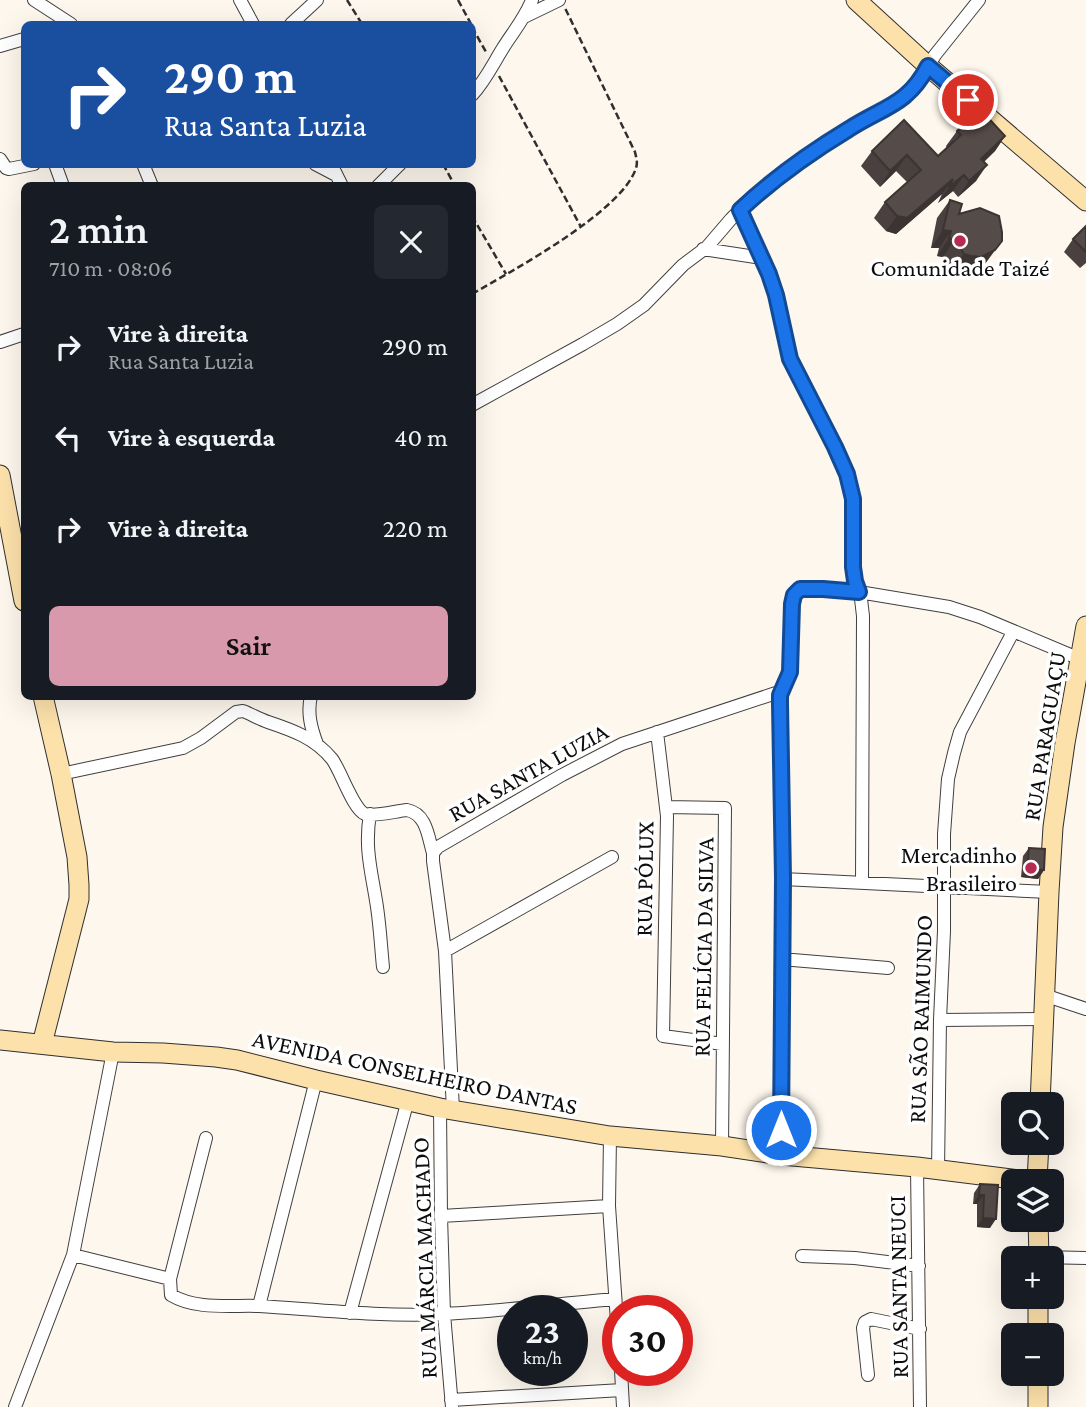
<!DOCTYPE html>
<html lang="pt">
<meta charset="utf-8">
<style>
body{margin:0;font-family:"Crimson Pro",serif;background:#242831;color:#f1f3f6;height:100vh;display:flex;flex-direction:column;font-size:26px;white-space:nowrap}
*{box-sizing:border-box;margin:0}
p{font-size:23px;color:#9ea1a6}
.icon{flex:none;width:38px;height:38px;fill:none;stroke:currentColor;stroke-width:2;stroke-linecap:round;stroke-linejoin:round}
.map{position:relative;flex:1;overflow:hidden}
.drawer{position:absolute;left:21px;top:182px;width:455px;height:518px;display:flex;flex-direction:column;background:#171b24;border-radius:10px;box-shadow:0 7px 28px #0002}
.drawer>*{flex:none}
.hud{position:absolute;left:21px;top:21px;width:455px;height:147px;border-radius:10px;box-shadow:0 7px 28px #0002;background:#1a4fa0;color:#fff;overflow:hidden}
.fabs{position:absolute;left:1001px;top:1092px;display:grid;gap:14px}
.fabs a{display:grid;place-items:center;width:63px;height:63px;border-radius:10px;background:#171b24;box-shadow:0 7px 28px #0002;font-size:35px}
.speed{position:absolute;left:497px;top:1295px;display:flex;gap:14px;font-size:35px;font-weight:700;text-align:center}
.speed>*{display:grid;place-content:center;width:91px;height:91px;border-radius:50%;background:#171b24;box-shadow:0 7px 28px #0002;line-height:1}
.speed small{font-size:18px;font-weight:400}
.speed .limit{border:10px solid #d22;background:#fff;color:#111}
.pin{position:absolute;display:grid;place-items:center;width:60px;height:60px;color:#fff;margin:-30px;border:4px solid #fff;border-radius:50%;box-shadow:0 2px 7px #0007}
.me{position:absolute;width:77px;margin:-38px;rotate:0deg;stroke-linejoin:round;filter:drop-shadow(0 0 5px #0008)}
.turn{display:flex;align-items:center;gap:24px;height:147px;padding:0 28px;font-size:32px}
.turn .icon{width:91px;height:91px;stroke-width:2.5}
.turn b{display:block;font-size:49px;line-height:60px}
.round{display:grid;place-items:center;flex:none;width:74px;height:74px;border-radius:10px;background:#242831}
.summary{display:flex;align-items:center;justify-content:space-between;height:119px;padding:0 28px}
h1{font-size:42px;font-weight:600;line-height:52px}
.primary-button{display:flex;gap:14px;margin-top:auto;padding:14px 28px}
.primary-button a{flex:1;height:80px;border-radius:10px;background:#d799ab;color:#111;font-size:28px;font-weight:600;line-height:80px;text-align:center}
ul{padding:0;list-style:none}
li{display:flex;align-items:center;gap:21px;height:91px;padding:0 28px}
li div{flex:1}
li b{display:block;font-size:26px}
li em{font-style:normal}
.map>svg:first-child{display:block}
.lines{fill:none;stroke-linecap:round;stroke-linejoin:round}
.street-casing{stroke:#404040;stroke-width:14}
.secondary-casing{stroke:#2f2f2f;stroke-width:21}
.path{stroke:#2f2f2f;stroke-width:2.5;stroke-dasharray:7 3.5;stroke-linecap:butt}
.street{stroke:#fff;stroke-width:12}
.secondary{stroke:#fce1ab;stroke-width:19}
.wall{fill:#49403f}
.shaded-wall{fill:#3c3433}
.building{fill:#554b49;stroke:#3c3433;stroke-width:2}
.route-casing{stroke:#114b97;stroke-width:18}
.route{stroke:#1a73e8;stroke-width:12}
.poi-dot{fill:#b72b50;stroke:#fff;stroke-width:2.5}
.labels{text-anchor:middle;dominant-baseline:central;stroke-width:7;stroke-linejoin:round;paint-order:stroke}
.poi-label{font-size:24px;fill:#0d0d0d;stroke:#fff}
.street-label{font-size:24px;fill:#0d0d0d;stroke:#fff}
</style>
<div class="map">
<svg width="1086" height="1407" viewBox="0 0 1086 1407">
<rect width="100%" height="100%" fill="#fef7ed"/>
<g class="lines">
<g class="street-casing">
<path id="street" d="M34,0L71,24
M240,0L253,24
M524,17L559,0
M291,24L317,0
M0,46L24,39
M472,95C485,81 493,64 503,48C513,32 525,18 532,0
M0,159L6,168L9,169L34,164
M55,164L63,186
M143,164L152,186
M315,164L336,175
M331,164L342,186
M378,186L400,164
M740,210L769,274L776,295L790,359L835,447L847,474L853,499V567L855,581L861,599L863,616L862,883
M703,249L762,258
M0,342L24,334
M472,405L583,344L617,324L644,305L683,265L707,247L731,219L755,195L816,150L852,127L892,105L904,97L914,89L935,55L979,0
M311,696C307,713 311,728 317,744
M657,732L667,816L663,1036L723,1044
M61,774L183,748L201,738L236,712L243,711C251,714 259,719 268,722C292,730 315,738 332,759C341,771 353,809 365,814C375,817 396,811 407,810C427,814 428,837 433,853
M666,807L725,808L722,1146
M370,814C364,849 372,873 377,907C380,927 381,947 383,967
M783,879L1049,892
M445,951L612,857
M781,959L888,968
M1044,995L1086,1009
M940,1020L1043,1019
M440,1108L441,1216L444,1314L452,1407
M453,1110L445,951L433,861V853L438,847L562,775L622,744L782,691
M610,1136L609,1206L618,1336
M781,1155L783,879L780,704V695L791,672V604L794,595L800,589H823L859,592L949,607L980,617L1080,659
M917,1167L920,1407
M938,1171L940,1020L944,931V834L948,779L954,753L960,732L1013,632
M441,1216L609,1206
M73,1255L170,1279L206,1138
M802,1256L855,1258L919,1266
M1039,1257L1086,1258
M170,1279L171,1295C196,1310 230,1305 259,1306C321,1310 383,1317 445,1314C502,1311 558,1304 615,1299
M259,1306L316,1080
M350,1313L408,1100
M621,1370L623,1407
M868,1375L863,1328L865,1322L871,1319L920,1329
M451,1400L622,1390
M15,1407L73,1255L113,1052"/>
</g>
<g class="secondary-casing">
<path id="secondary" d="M856,0L928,66L1086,201
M0,475L24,601
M0,1040L113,1052L163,1053L216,1057L237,1060L316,1080L440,1108L610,1136L722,1146L781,1155L917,1167L1028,1181
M42,1044L76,911L79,899V885L77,857L61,774L43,696
M1040,1104L1049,892L1053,827L1065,743L1086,626
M1037,1181L1039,1143
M1038,1220L1039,1258
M1038,1335V1297
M1038,1407V1374"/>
</g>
<path class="path" d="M347,0L362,24
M458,0L471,24
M472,27L486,52
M499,76L581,227
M443,164L455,186
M472,216L506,274
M472,294C512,271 623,211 636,168C638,162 636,157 635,152L565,8"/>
<use href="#street" class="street"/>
<use href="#secondary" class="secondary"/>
</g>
<path class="wall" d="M957,131L1005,136L995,151L984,162L976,181L958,197L953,191L938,203L942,194L896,234L886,231L874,218L885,202L907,182L896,171L880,187L861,166L872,151L938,156L947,148L946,146Z
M950,200L959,214L982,268L969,274H958L951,272L943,257L937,256L939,248H931L937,218Z
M1086,226V263L1080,268L1064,252L1073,239Z
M1029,848L1044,870L1038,879L1021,877L1023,856Z
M980,1184L998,1185L990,1228L977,1227V1204H973L974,1193Z"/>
<path class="shaded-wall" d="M1005,136L995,151L970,174L981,159Z
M907,155L896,171L880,187L890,171Z
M987,165L976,181L958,197L969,181Z
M964,175L953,191L938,203L949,187Z
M953,179L942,194L896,234L886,231L897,216Z
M943,230L951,231L939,248H931Z
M949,238L955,239L943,257L937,256Z
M1002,241L982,268L969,274H958L951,272L964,254Z
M1027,868L1044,870L1038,879L1021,877Z
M979,1195H984L977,1204H973Z
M983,1218L996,1219L990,1228L977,1227Z"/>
<path class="building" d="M980,109L1005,136L981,159L987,165L969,181L964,175L949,187L953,179L907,218L897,216L885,202L921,170L907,155L890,171L872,151L904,120L938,156L961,135L957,131Z
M950,200L962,204L959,214L980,208L999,216L1002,232V241L995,250L981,257L971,256L964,254L955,239L949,238L951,231L943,230Z
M1086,226V252L1073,239Z
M1029,848L1045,849L1044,870L1027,868Z
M980,1184L998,1185L996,1219L983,1218L984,1195H979Z"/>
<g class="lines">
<g class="route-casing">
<path id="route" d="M781,1130L783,878L780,704V695L790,672L792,604L794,595L800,589H823L859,592L855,581L853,567V499L847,474L835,447L790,359L776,295L769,274L740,210C773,179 811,152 849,129C883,107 908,105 928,66L968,100"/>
</g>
<use href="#route" class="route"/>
</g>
<g class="poi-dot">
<circle cx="960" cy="241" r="7"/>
<circle cx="1031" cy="868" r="7"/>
</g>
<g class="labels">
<g class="poi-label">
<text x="960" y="267">Comunidade Taizé</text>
<text x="1017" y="854" text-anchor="end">Mercadinho<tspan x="1017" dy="28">Brasileiro</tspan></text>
</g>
<g class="street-label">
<text transform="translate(1044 736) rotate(-81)">RUA PARAGUAÇU</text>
<text transform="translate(528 772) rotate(-29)">RUA SANTA LUZIA</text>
<text transform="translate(644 879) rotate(-89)">RUA PÓLUX</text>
<text transform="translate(703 947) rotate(-89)">RUA FELÍCIA DA SILVA</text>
<text transform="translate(920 1019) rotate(-88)">RUA SÃO RAIMUNDO</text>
<text transform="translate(415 1072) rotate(12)">AVENIDA CONSELHEIRO DANTAS</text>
<text transform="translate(424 1258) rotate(-92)">RUA MÁRCIA MACHADO</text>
<text transform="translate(898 1287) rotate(-91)">RUA SANTA NEUCI</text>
</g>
</g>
</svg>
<div class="fabs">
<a><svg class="icon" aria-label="search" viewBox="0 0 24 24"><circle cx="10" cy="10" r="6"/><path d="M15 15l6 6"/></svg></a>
<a><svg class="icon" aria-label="layers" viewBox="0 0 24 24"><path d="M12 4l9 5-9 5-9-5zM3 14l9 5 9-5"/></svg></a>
<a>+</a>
<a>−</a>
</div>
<div class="speed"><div>23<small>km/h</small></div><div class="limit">30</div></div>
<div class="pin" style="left:968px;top:100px;background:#d93025"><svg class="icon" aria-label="arrive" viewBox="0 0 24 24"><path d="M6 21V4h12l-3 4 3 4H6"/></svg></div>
<svg class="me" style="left:781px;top:1130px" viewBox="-20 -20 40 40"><circle r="17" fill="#1a73e8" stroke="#fff" stroke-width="3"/><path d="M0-11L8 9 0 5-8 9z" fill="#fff"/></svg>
<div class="hud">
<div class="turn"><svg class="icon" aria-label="right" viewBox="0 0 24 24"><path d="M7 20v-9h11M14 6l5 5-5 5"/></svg><div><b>290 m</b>Rua Santa Luzia</div></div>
</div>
<section class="drawer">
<div class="summary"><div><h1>2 min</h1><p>710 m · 08:06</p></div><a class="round"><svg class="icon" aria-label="close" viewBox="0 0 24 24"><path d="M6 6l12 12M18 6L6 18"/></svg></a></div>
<ul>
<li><svg class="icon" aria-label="right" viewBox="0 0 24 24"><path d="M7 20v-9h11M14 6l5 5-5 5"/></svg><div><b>Vire à direita</b><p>Rua Santa Luzia</p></div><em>290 m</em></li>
<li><svg class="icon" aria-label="left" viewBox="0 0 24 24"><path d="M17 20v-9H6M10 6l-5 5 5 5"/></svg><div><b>Vire à esquerda</b></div><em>40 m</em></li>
<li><svg class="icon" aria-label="right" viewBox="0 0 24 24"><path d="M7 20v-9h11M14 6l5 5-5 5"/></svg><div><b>Vire à direita</b></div><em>220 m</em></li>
</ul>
<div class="primary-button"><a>Sair</a></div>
</section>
</div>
